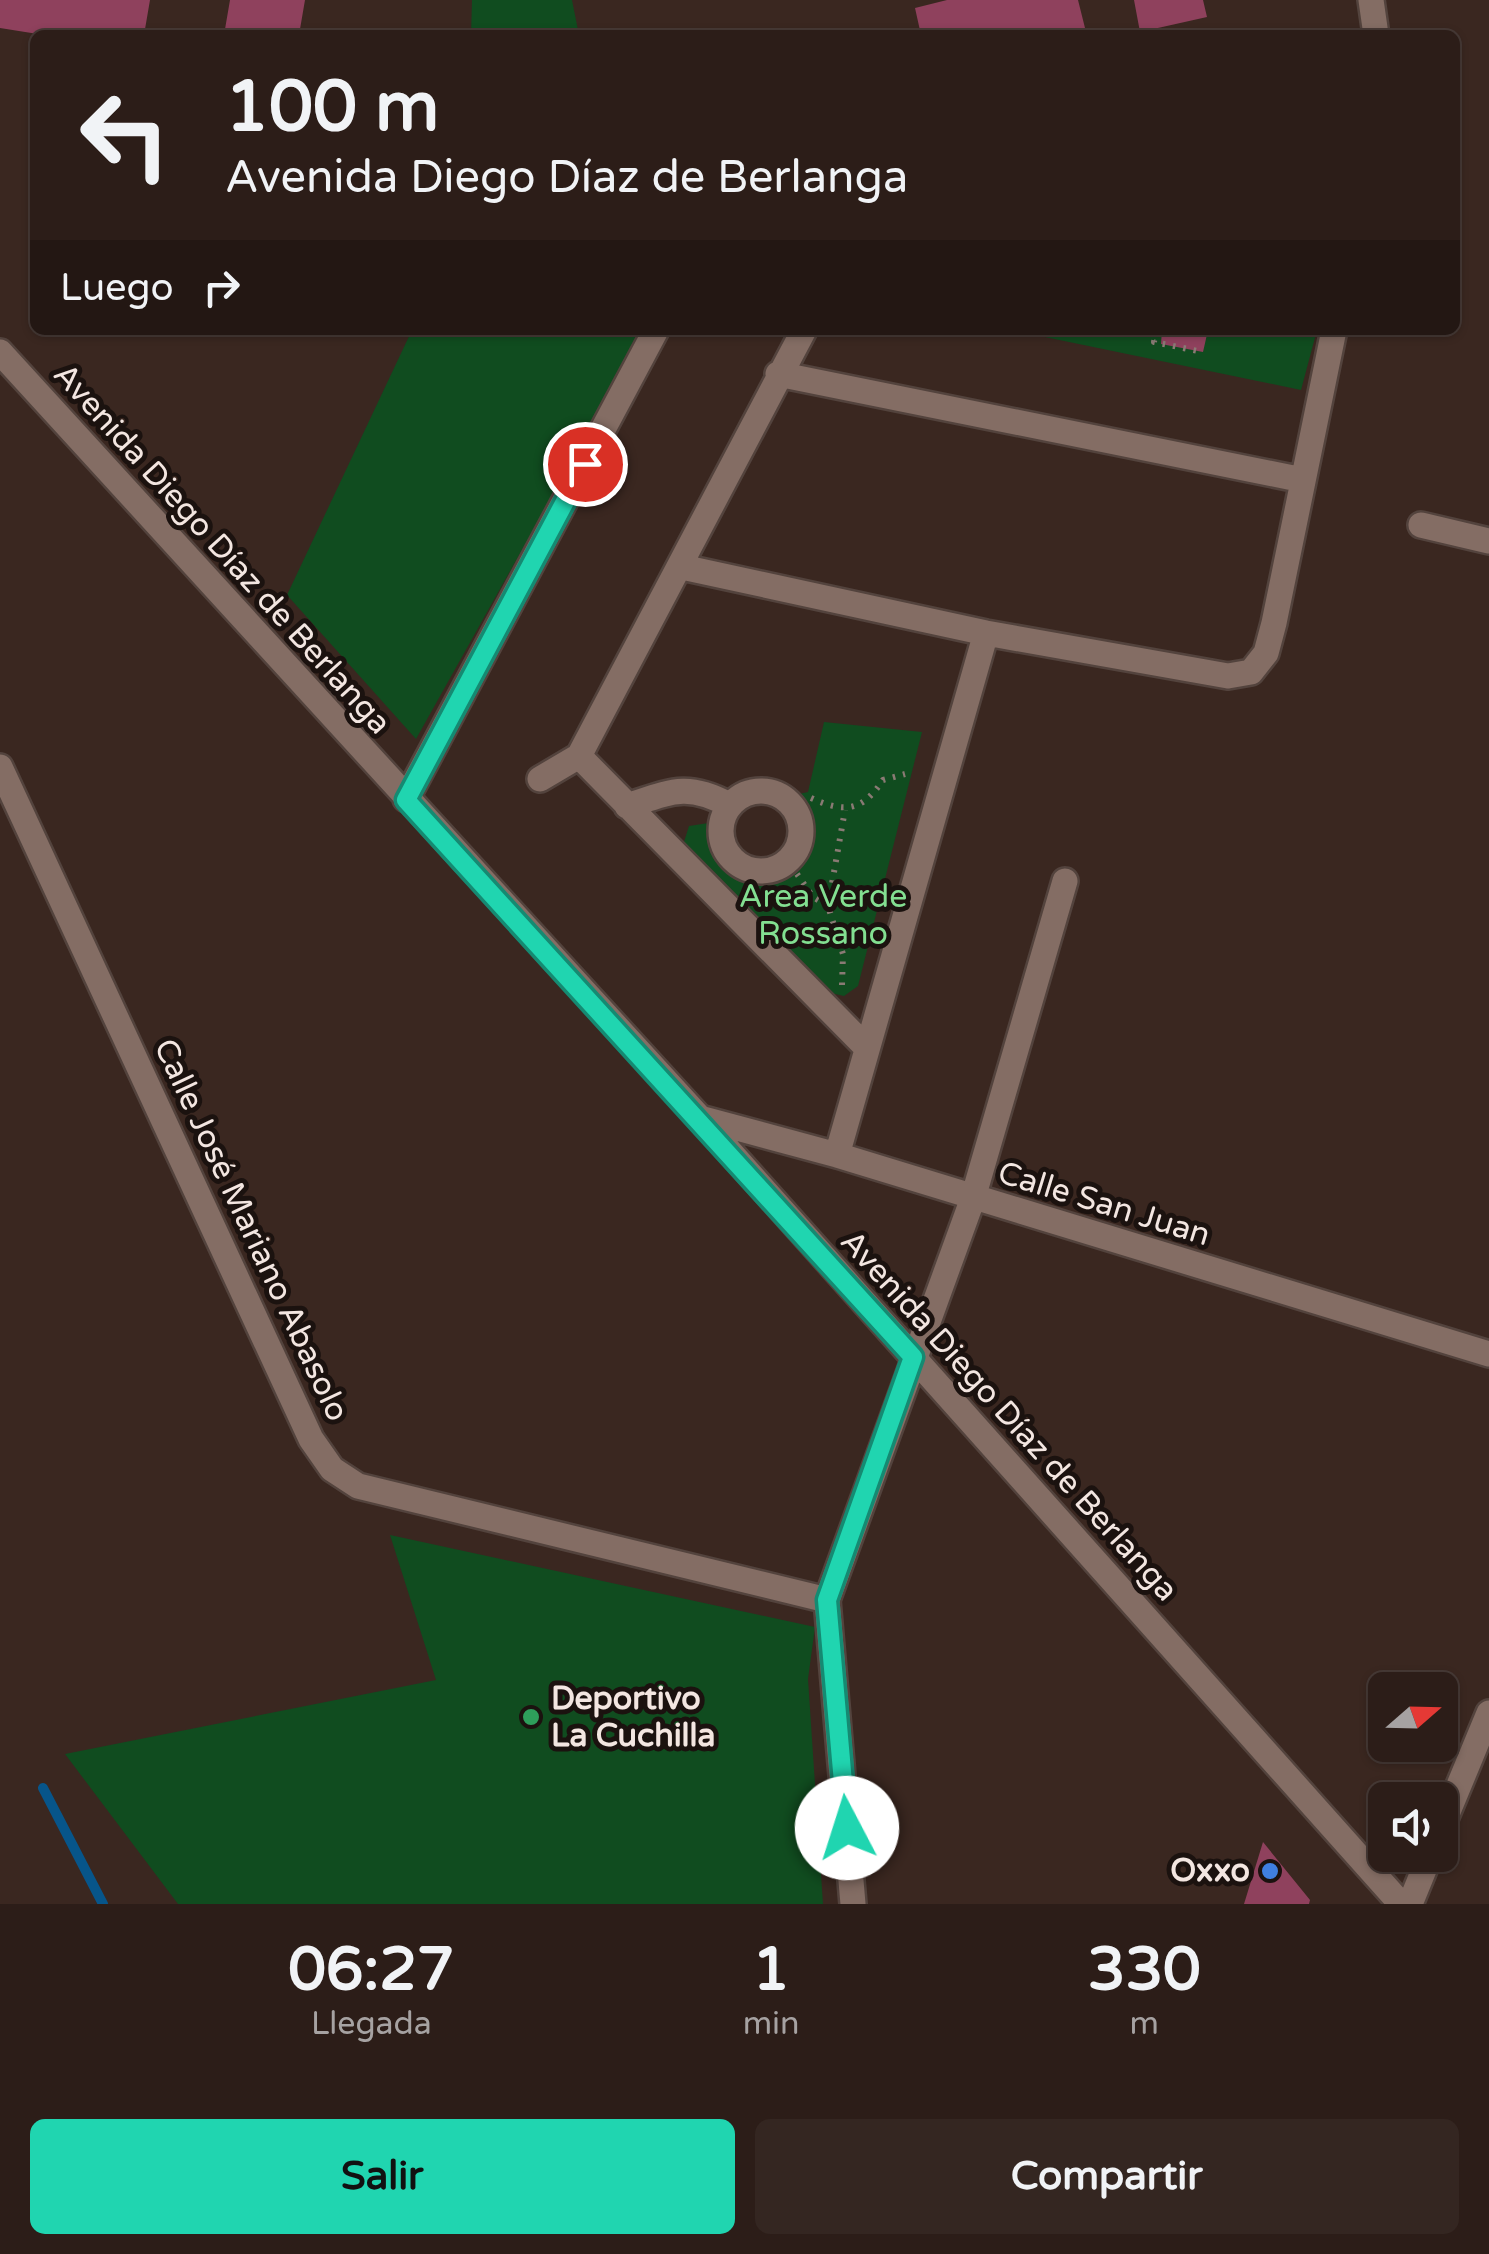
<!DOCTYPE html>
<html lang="es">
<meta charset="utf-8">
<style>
body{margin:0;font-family:"Varela Round",sans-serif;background:#342621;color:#f1f3f6;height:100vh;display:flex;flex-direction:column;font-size:38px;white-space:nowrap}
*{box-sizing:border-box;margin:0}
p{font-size:32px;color:#a6a2a2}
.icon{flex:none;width:55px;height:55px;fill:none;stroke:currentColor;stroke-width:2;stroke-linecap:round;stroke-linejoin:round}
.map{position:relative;height:1904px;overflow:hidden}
.drawer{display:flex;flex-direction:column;background:#2c1d18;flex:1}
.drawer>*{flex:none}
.guide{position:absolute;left:30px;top:30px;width:1430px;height:305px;border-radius:15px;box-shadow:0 2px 8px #0004,0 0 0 2px #483b37;background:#2c1d18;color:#f1f3f6;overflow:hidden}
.needle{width:65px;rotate:70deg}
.fabs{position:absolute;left:1368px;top:1672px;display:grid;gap:20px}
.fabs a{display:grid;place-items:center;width:90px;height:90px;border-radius:15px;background:#2c1d18;box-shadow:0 2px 8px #0004,0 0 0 2px #483b37;font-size:50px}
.pin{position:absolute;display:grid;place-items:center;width:85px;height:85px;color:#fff;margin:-42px;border:5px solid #fff;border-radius:50%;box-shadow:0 2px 10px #0007}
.me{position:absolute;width:110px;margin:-55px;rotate:355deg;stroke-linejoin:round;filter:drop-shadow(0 0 8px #0008)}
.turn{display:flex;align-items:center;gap:35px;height:210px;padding:0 30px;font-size:45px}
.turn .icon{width:130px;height:130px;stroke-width:2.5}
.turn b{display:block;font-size:70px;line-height:85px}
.then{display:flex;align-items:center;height:95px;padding:0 30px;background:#0003;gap:20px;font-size:38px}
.eta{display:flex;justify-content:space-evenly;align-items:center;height:170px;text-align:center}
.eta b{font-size:60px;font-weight:700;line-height:70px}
.cta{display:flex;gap:20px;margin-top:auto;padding:20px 30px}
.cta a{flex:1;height:115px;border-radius:15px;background:#20d5b0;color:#111;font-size:40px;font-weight:700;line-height:115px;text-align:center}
.cta a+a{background:#342621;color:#f1f3f6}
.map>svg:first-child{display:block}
.green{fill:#104c1f}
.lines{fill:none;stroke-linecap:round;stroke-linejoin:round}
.stream{stroke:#07558a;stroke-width:10}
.building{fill:#8f415d}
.minor-casing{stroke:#53433d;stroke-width:30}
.path{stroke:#8a7a74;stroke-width:6;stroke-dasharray:2.5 8;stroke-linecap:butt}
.minor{stroke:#846d64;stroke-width:25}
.route-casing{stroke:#158a72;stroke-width:25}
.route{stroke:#20d5b0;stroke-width:18}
.leisure-dot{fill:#2e9e5b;stroke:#1b120f;stroke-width:4}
.shop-dot{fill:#3f7fe0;stroke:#1b120f;stroke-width:4}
.labels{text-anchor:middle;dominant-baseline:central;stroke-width:10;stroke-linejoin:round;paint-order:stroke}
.street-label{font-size:32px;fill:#f3e6e1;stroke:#1b120f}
.park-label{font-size:32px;fill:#83df91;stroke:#1b120f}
.poi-label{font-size:32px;font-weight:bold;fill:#f3e6e1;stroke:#1b120f;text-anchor:start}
</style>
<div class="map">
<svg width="1489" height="1904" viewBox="0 0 1489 1904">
<rect width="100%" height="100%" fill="#3a2720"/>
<path class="green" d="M472,0H572L579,35H471Z
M412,330H645L416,739L287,595Z
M1011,330H1317L1301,390Z
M824,722L922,732L858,986L844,996L822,991L683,845L689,826L715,822L722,853L738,874C783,885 800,877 814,832L799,794L808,792Z
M390,1535L815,1627L808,1679L823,1904H178L65,1754L436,1680Z"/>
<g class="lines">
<path class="stream" d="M43,1788L103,1904"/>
</g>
<path class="building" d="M0,0H150L144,35H44L0,28Z
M230,0H305L299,35H224Z
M947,0H1078L1086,32L921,35L915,8Z
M1134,0H1203L1207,17L1140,32Z
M1162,330H1208L1203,352L1161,344Z
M1263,1842L1310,1900L1309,1904H1244Z"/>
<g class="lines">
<g class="minor-casing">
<path id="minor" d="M1371,0L1376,35
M0,352L700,1118L1401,1904
M778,374L1303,480
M1421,525L1489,541
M682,567L986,633L1228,676L1251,672L1266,653L1274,623L1334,330
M579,756L866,1047
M0,767L311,1439L332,1469L358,1486L827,1600
M540,779L579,756L804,330
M721 831a40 40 0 1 1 80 0a40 40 0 1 1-80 0Z
M406,799L656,330
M627,806C670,792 687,782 729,805
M700,1118L837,1155L1489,1354
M837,1155L986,633
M1440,1831L1489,1713
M853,1904L827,1600L973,1198L1065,881
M1410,1904L1430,1855"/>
</g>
<path class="path" d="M1156,330L1154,342L1203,352
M811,798C844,813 862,812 883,780L905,774
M797,874L813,897L828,906
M842,985L843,954L828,906L845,810"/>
<use href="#minor" class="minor"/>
</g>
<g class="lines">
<g class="route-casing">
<path id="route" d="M585,464L406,800L913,1357L827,1600L847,1828"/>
</g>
<use href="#route" class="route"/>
</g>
<circle class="leisure-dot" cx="531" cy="1717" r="10"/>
<circle class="shop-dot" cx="1270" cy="1871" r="10"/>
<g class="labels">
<g class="street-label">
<text transform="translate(222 549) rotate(48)">Avenida Diego Díaz de Berlanga</text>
<text transform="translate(1104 1204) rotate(17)">Calle San Juan</text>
<text transform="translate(251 1230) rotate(65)">Calle José Mariano Abasolo</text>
<text transform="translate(1009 1416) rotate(48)">Avenida Diego Díaz de Berlanga</text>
</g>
<g class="park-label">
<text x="823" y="897">Area Verde<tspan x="823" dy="37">Rossano</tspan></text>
</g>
<g class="poi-label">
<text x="551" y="1699">Deportivo<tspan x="551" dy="37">La Cuchilla</tspan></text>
<text x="1250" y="1871" text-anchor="end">Oxxo</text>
</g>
</g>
</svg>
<div class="fabs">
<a><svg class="needle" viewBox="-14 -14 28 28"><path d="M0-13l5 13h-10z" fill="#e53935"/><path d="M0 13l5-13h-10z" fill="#a6a2a2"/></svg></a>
<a><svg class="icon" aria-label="sound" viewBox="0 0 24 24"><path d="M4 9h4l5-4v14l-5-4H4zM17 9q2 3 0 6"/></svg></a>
</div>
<div class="pin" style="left:585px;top:464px;background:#d93025"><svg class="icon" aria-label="arrive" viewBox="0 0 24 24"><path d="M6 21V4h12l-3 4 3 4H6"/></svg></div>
<svg class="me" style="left:847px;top:1828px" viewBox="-20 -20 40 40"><circle r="19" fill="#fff"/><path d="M0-13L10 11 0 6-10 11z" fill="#20d5b0"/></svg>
<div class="guide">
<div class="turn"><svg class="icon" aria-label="left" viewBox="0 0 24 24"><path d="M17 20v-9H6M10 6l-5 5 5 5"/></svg><div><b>100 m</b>Avenida Diego Díaz de Berlanga</div></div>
<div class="then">Luego<svg class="icon" aria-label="right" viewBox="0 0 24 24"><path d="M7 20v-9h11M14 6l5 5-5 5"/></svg></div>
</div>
</div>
<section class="drawer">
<div class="eta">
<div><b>06:27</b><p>Llegada</p></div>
<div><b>1</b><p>min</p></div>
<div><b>330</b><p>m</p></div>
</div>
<div class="cta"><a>Salir</a><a>Compartir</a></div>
</section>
